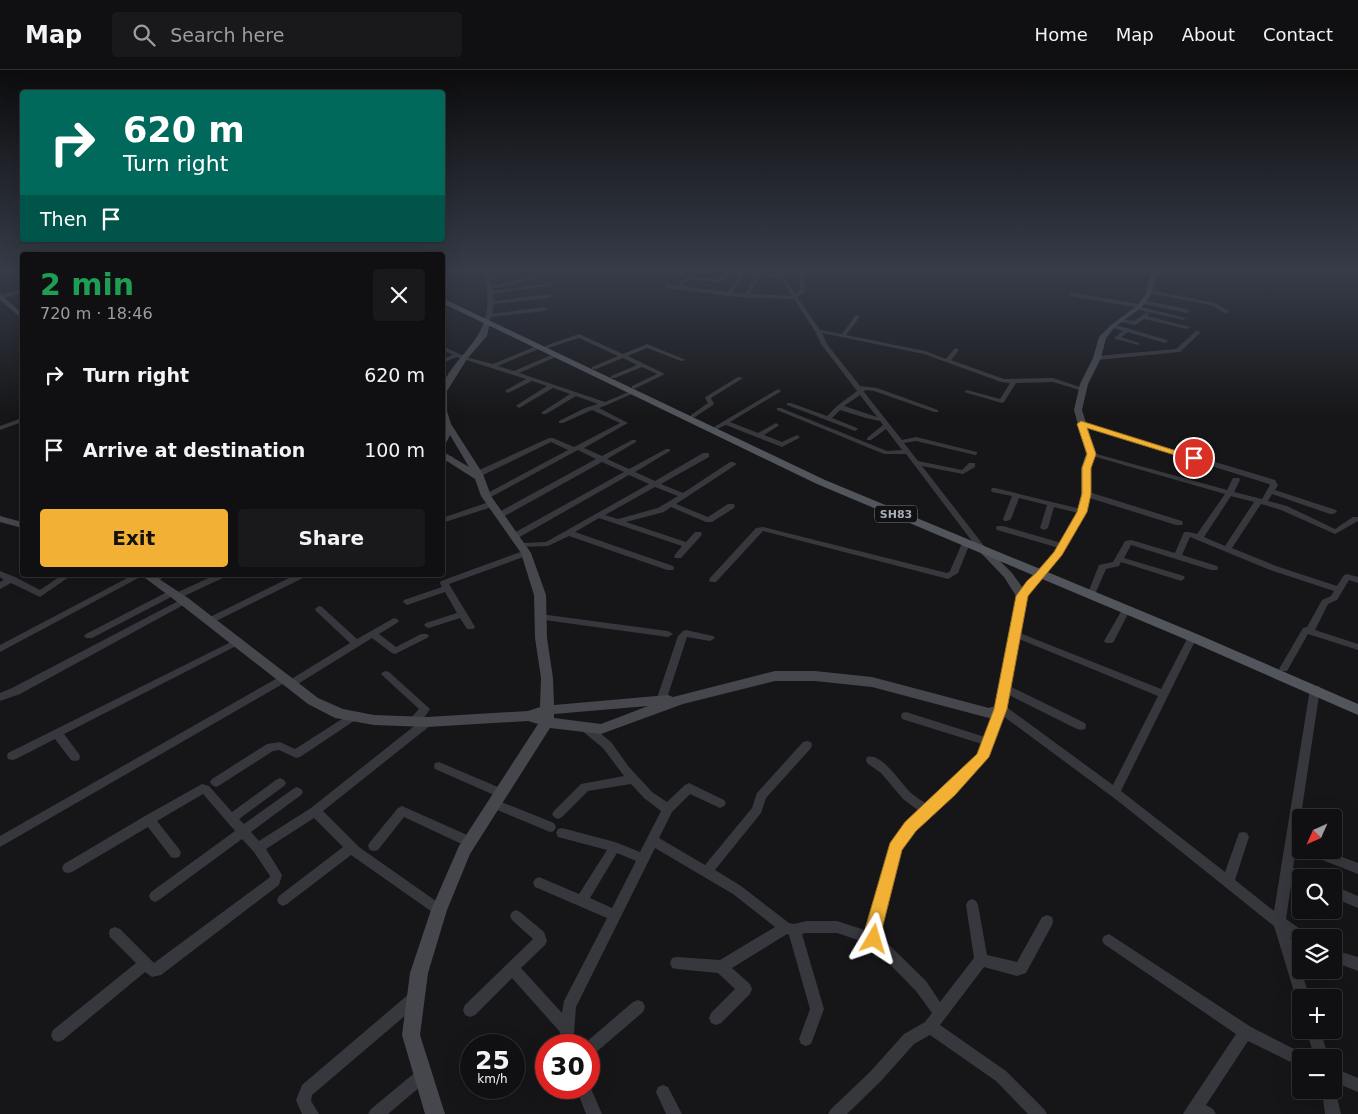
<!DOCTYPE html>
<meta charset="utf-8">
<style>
body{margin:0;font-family:"DejaVu Sans",sans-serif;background:#19191b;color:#f1f3f6;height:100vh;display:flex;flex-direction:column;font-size:19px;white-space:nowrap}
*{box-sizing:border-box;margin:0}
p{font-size:16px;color:#9c9d9f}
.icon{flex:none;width:28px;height:28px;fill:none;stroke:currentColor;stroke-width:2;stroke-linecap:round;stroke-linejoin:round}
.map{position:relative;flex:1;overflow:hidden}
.side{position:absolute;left:20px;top:182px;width:425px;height:325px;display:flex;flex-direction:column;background:#101012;border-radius:5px;box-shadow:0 5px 20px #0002,0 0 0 1px #303032}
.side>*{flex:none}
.top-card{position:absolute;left:20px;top:20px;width:425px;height:152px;border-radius:5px;box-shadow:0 5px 20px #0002,0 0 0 1px #303032;background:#00695c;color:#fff;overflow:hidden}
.needle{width:32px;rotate:225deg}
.buttons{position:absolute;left:1292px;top:739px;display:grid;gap:10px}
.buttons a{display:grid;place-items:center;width:50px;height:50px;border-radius:5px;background:#101012;box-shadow:0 5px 20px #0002,0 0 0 1px #303032;font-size:25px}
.speed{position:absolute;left:460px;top:964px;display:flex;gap:10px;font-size:25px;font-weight:700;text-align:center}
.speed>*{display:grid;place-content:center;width:65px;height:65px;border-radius:50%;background:#101012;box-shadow:0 5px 20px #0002,0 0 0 1px #303032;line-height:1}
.speed small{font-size:12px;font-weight:400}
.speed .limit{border:8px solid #d22;background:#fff;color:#111}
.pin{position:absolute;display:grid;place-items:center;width:42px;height:42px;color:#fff;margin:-21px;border:2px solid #fff;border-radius:50%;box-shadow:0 1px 5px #0007}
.me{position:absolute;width:55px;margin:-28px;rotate:7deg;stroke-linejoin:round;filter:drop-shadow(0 0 4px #0008)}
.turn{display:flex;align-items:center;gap:18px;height:105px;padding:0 20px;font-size:22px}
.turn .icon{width:65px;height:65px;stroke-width:2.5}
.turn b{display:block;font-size:35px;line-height:42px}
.then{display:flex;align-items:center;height:48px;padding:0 20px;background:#0003;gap:10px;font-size:19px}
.round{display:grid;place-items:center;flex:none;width:52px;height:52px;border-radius:5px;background:#19191b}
.headline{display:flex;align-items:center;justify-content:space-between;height:85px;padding:0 20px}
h1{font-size:30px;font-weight:800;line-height:38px;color:#1e9e55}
.action{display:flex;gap:10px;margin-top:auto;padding:10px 20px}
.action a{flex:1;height:58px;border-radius:5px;background:#f2b134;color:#111;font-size:20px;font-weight:800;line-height:58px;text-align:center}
.action a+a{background:#19191b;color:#f1f3f6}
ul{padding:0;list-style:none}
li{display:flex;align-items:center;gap:15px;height:75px;padding:0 20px}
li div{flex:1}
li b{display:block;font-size:19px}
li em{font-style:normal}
header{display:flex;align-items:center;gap:30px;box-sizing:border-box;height:70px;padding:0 25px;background:#101012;border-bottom:1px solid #303032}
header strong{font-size:24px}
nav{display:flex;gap:28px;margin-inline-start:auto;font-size:18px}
.search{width:350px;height:45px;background:#19191b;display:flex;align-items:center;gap:12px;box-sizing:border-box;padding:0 18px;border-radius:5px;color:#9c9d9f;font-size:19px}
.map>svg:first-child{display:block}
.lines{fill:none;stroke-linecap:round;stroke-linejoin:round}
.street{fill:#37383d;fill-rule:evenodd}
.secondary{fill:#45474d;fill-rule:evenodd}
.primary{fill:#53555c;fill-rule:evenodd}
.route{fill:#f2b134;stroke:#9d7322}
.labels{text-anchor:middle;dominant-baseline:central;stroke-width:5;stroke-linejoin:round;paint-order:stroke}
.shield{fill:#111113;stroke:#7b7e86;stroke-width:1}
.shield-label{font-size:11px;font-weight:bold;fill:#a8adb8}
</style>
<header>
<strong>Map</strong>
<div class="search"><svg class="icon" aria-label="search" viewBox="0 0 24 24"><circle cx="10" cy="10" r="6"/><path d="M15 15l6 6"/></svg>Search here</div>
<nav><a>Home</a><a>Map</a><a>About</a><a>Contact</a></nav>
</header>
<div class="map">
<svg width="1358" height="1044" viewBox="0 0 1358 1044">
<rect width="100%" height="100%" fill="#161618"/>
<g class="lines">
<path class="street" d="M483,199H487L489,206L525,199L532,200L490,209L492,216L566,199H576L492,219L493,221L554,213L556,214L493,224L494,231L549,224L552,226L549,228L494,234L492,244L544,237L547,239L544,241L491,247L489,252L487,253L484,251C490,233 487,218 483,199Z
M636,199H641L638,201Z
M657,199H662L658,204H654V203Z
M666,199H671L666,205H662V204Z
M682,199H687L681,207H677V206Z
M704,199H723L778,205L774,199H779L795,224L799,222L801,199H805V202L854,205V206L852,207L805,205L804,223L797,227L820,260L842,264L855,246L857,245L860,247L846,265L925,281L946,289L954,279L956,278L959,280L951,290L1004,309L1053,308L1086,319L1083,321L1053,312L1016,313L1004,332L1002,333L964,322L967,320L1000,329L1010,313L1001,312L924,284L822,263L827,274L860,316L877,318L938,340V342H934L874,321L865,320L864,322L902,370L916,367L977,382V384L975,385L916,371L904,373L918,391L962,400L969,393H975V397L963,404L922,396L988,481L987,483H981L906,384H884L777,340V338H781L887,381L902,380L886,359L871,370H867V368L883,355L880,351L866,348L840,340L832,348L857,358L858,359L855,361L787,335V333H791L827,346L837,336L857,321L821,274L815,261L794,229L737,227L667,218L664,216L667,214L676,216L687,207L720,209L725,202ZM730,203L740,204L728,222L681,216L688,210L723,212ZM744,205L756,206L745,224L732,223ZM761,206L780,208L792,226L750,224ZM860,325L877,347L844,336Z
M861,199H865V203H861Z
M888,199H896V200L894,201Z
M1037,199H1053L1056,201L1054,202Z
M1096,199H1100V200L1098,201Z
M1118,199H1123V202L1119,203Z
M1133,199H1145V200L1143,201Z
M1173,199H1184L1212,206L1210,207Z
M1248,199C1258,199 1268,202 1278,203C1285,204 1292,199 1299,199L1281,206Z
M567,203L592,205L594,206L592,207L565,205V203Z
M22,220V223L0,229V225Z
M1150,220L1215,233L1230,242L1225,243L1211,235L1148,223V221Z
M1072,223L1140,234L1143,236L1141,237L1186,248L1183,250L1135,239V237L1070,226L1069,225Z
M1142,230L1187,239L1190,241L1187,243L1140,233V231Z
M1147,242L1150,244L1147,246L1190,257L1187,259L1144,249L1135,255L1116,251L1119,249L1134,251Z
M1113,254L1167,270L1168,271L1165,273L1128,262L1121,267L1139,273V275L1115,269V267L1123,261L1111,257L1110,256Z
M1196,261L1201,262L1180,282L1097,290L1094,288L1097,286L1176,279Z
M579,264L623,284L647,274L686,290L681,291L647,278L628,286L665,304L634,319L632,318V316L657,304L642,297L615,308H611V306L637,295L623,288L596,299H592V297L618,286L579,268L548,278L545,276Z
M539,275L542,277L541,278L498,296L514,301L556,283L559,285L558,286L519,303L605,332L631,321L636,322L607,335L599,338L628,353L584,378L602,386L632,370H636V372L607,389L629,399L666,379H670V381L635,402L655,411L703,383H709V387L661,414L683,423L730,392H733L737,394L676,434L708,447L728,434H734L735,436L734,438L712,452H706L671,437L664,442L626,452L686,472L695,462H701L702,464L701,466L681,488H675L674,486L682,476L599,448L575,462L673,496L674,498L673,500H667L569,466L548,476L519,477L518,475L522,473L546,472L649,414L629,405L518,468H512L511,466L512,464L624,402L602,392L503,447H497L496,445L497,443L596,389L578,380L489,428H486L482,426L568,380L551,372L481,406H475V402L549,368H553L574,377L620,353L592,340L563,353H559V351L585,338L598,334L576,326L546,344H542V342L570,324L553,318L519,338L516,336L517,335L547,316L532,311L508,323L505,321L506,320L526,309L457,287L442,293V289L453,285L442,280V276L466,287L493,294ZM655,417L678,426L658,438L618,449L605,445Z
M738,307L743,308L711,328L714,334L713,335L695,347H691V345L708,333L705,328L707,326Z
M778,319L781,321L780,322L730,352L758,363L776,353L779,355L778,356L764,365L782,372L797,365L800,367L799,368L782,377L726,355L717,359L714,357Z
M22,348V352L0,360V356Z
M1081,352L1275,410L1278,415L1275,420L1336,440L1337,442L1333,444H1330L1272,424L1268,431L1287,436L1335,459L1353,447H1358V451L1335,464L1281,440L1261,434L1232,478L1276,496L1337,516L1344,505L1347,504L1358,507V513L1349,510L1337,530L1328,534L1315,560L1358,574V580L1308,564L1287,601H1281L1279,599L1303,558L1307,557L1322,530L1331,526L1334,521L1270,500L1190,467L1182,485L1217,496L1218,498L1217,500H1211L1131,475L1124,488L1184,506L1185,508L1181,511L1121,492L1119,496L1106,499L1096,522H1090L1089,520L1099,495L1113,492L1125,471L1131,470L1175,483L1184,462H1189L1197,464L1225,424L1089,385V383H1093L1227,420L1233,408H1239L1240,410L1234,422L1262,429L1270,415L1269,414L1079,355V353ZM1231,426L1254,432L1225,476L1204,467Z
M446,386H452L453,388L442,394V389Z
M992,418H995L1085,440L1086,442L1082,444L1054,437L1048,458L1044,460L1040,458L1047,435L1019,428L1011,449L1007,451H1004L1003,449L1012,426L992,422L991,420Z
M1083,422H1089L1182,451L1183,453L1182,455H1176L1083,426L1082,424Z
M489,432H492L496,434L495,436L442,453V448Z
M997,456H1003L1065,474L1066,476L1065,478H1059L997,460L996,458Z
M763,457L947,503L950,501L963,471H966L970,473L958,503L948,509L763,461L716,512H710L709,510L710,508L756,458Z
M526,480L529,481L530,483L529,485L449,514L475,557L473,559H467L460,548L429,558L426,557L424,555L426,553L457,543L445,522L407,535L403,532L404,530L442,517L440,513L441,511Z
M0,501L15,507L40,520L62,505H72L40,527L11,513L0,519V512L4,510L0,507Z
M133,505H144L0,582V575Z
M156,505H167L156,512H150L149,510Z
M215,505H226L225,507L180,528L177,529L173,526L92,568H86L84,566L86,564L169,521L172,520L176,523Z
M295,505H306L305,507L212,553L209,554L204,551L206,549Z
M184,528L187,529L188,531L187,533L20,624L0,631V623L12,618Z
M319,536L322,537L357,569L394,548L397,549L399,551L397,553L379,564L396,577L421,564H427L429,566L427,568L395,584L392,583L372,568L293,617H287L285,614L286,612L0,777V766L281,606H287L289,609L288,611L350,573L316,541L315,539Z
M1126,537L1130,540L1114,571L1112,573H1106L1104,571L1122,540Z
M540,544L668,561L673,564L668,567L537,549L535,547L537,545Z
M686,560L713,566L715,568L710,571L687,567L666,631L665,634L661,635L657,634L656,631L678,566L683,561Z
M1015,561L1161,619L1189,565H1195L1197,567L1121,721L1225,802L1239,763L1243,762L1247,763L1249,767L1235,810L1274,841L1310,619L1311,616H1319L1320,619L1293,798L1305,804L1307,808H1301V814L1292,809L1286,849L1307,864L1308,868H1301V874L1290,867L1310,928H1301V934L1298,933L1296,928L1274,856L1118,731L1003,646L986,690L954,724L914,760L900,779L880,859V866L926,911L940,932L974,888L966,835L968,831L972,829L976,831L978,835L987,885L1017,892L1042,847L1047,845L1052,847L1053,851L1052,855L1026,903L1017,906L984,897L940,955L1006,1001L1044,1039L1047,1044H1028L996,1011L930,965L914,974L880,1012L847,1044H828L831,1039L870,1002L904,964L925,952L932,943L916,921L870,874L837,863H806L802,864L824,939L811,974L806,976L801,974L799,969L810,939L789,865L787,864L732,898L750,914L752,919L750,924L721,953L716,955L711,953L709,948L711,943L735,919L718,903L677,899L672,898L670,893L672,888L677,887L720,890L775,857L733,824L655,778L576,937L573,975H559L560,962L512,908L475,945L470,947L465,945L463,940L465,935L533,869L512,850L510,846L512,842L516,840L520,842L544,862L547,871L545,875L521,898L562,943L564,931L607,848L535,817L533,813L535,809L539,807L579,824L607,780L558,767L556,763L558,759L562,758L615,772L640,782L661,741L644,728L631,714L588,721L562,747L558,749L554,747L552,744L554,741L581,714L624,706L603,678L581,660L580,657L581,654L585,653L589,654L611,672L629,697L652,722L667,732L685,715L689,713L724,730L726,733L724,736L720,738L690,724L672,742L659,768L705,795L752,738L757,723L803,672L807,671L811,672L812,675L811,678L766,728L761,743L715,800L741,816L789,853L794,854L806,851H837L868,861L889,777L906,752L919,741L903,729L881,703L867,693L866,690L867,687C882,682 901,714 911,723C916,727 922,731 927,734C945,718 973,697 982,674L902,649L901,646L902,643L906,642L985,667L997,636L1001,635L1005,636L1113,715L1158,626L1012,566L1010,564L1012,562ZM617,783L636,791L612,838L590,828Z
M237,569L240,570L242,572L240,574L64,664L79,684L80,687L79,690L75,691L71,690L55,669L16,689L12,690L8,689L7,686L8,683Z
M386,601L389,602L430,639C426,646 417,657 408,655L407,652L419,639L383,606L381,604L383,602Z
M1005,614L1085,653L1086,656L1085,659L1081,660L1077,659L1001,621L1000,618L1001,615Z
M353,642L357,643L358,646L357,649L300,687L296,688L279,680L273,681L220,715L216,717L212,715L210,712L212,709L267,674L280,672L295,679Z
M427,648L431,649L432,652L431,655L323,741L359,777L443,836L445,840L443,844L439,846L435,844L351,785L287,834L283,836L279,834L277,830L279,826L343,777L314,748L266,779L282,805L279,815L161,905L152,907L145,902L63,970L58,972L53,970L51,965L53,960L136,893L110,867L109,863L110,859L115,857L120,859L154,893L269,808L270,806L254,782L242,769L159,830L155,832L151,830L149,826L151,822L235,761L203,724L157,751L179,779L181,783L179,787L175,788L171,787L148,757L72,802L68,803L64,802L62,798L64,794L145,746L202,714L209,716L232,742L276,710L280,708L284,710L286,713L284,716L239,749L244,754L293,719L297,717L301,719L303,722L301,725L251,762L259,771L311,738L423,649Z
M439,692L505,720L507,723L505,726L501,728L435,699L434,696L435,693Z
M494,729L554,753L556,757L554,761L550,762L490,737L488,734L490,731Z
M402,736L474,768L476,772L474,776L470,777L466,776L404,747L378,780L374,781L370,780L368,776L370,772L398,738Z
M1305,780H1324L1358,793V804L1307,784Z
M1334,816L1358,826V838L1334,828Z
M1109,864L1251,957L1306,985L1307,988H1301V997L1248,971L1206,1035L1213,1039L1216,1044H1183L1186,1039L1236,964L1104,874L1102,870L1104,866Z
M1334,880L1358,887V901L1334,892Z
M415,921L420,923L422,928L420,933L312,1025L311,1031L319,1044H302L296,1030L302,1015L410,923Z
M638,930L643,932L645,937L643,942L594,984L589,986V975H583L584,974L633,932Z
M1306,960H1320L1329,988H1315Z
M423,998L428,1000L430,1005L428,1010L388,1044H368L371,1039L418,1000Z
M1334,998L1358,1008V1022L1334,1012Z
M589,1014L602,1044H586L576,1018H589Z
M663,1015L668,1017L682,1044H666L656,1022L658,1017Z
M1334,1015L1341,1044H1325L1322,1020H1334Z"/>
<path class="secondary" d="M1153,199H1159L1151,225L1142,237L1115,257L1106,268L1101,288L1088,314L1082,340L1096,384L1091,398V424L1087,442L1062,485L1044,507L1034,515L1028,526L1006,642L989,648L872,617L815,611H775L683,634L601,664L550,658L470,784L447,840L428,903L420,965L445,1044H425L402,965L410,903L431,840L459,776L538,654L528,651L427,657L374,655L335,648L308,634L180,534L141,505H153L188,528L318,628L343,639L374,645L427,647L528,641L540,637L541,608L535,568L534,525L521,483L481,426L475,409L442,388V381L469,397L450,365L445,375L442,376V362L445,357L442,353C442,344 440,322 443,314C453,291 476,276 484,252L487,250L490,252L487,266L467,289L447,321V341L451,354L483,404L491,426L531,483L546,525L547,568L553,608L554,635L668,625L673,627L775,601H815L872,607L989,638L995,636L1016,526L1004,507L979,481L984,478L988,479L1012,503L1022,517L1054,482L1077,442L1081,424V398L1086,384L1074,340L1080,314L1093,288L1099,267L1111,255L1138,235L1145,225ZM648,636L601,654L554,648V644Z
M0,224L22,243V248L20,247L0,230Z
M0,446L22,452V458L0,452Z"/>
<path class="primary" d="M442,228L825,410L1197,564L1358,634V645L1187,570L817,414L442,233Z"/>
</g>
<linearGradient id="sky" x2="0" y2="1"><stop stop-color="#0c0c0d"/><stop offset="0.58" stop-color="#363c48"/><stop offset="1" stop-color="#363c48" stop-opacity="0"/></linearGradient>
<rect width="1358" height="346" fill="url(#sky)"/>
<path class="route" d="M1081,351L1199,388L1198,390H1191L1087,358L1096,384L1091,398V424L1087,442L1062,485L1028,526L1007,639L989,687L955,725L916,761L902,780L882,859L883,869L880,875L874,877L868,875L865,859L890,773L905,752L977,684L994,639L1016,526L1027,511L1036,503L1054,482L1077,442L1082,424V398L1087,384L1077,354Z"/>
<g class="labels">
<rect class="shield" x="875" y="435.5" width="42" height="17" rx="4"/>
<g class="shield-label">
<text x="896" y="444">SH83</text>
</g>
</g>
</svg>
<div class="buttons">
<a><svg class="needle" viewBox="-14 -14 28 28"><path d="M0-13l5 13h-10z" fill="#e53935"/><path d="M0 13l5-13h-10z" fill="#9c9d9f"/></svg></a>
<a><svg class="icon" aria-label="search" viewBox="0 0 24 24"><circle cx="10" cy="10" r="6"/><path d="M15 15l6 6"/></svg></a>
<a><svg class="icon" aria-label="layers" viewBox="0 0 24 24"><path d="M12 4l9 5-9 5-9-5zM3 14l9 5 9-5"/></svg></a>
<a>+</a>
<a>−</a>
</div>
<div class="speed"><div>25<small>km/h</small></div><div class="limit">30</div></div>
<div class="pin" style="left:1194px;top:388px;background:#d93025"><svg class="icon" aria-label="arrive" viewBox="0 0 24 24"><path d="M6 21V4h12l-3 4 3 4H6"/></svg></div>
<svg class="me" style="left:874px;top:869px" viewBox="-20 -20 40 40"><path d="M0-17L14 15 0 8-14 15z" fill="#f2b134" stroke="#fff" stroke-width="4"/></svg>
<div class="top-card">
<div class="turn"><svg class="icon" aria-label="right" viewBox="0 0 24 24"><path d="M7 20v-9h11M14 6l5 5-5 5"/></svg><div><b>620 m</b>Turn right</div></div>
<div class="then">Then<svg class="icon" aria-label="arrive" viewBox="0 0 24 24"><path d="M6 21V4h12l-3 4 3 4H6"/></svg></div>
</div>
<section class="side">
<div class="headline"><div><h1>2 min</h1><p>720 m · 18:46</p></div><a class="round"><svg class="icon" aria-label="close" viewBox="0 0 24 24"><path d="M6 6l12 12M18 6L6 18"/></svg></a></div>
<ul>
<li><svg class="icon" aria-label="right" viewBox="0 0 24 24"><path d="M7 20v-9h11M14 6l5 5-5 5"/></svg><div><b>Turn right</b></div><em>620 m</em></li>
<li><svg class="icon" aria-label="arrive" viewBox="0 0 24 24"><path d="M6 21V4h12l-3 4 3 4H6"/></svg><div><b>Arrive at destination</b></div><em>100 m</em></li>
</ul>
<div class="action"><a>Exit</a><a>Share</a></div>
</section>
</div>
